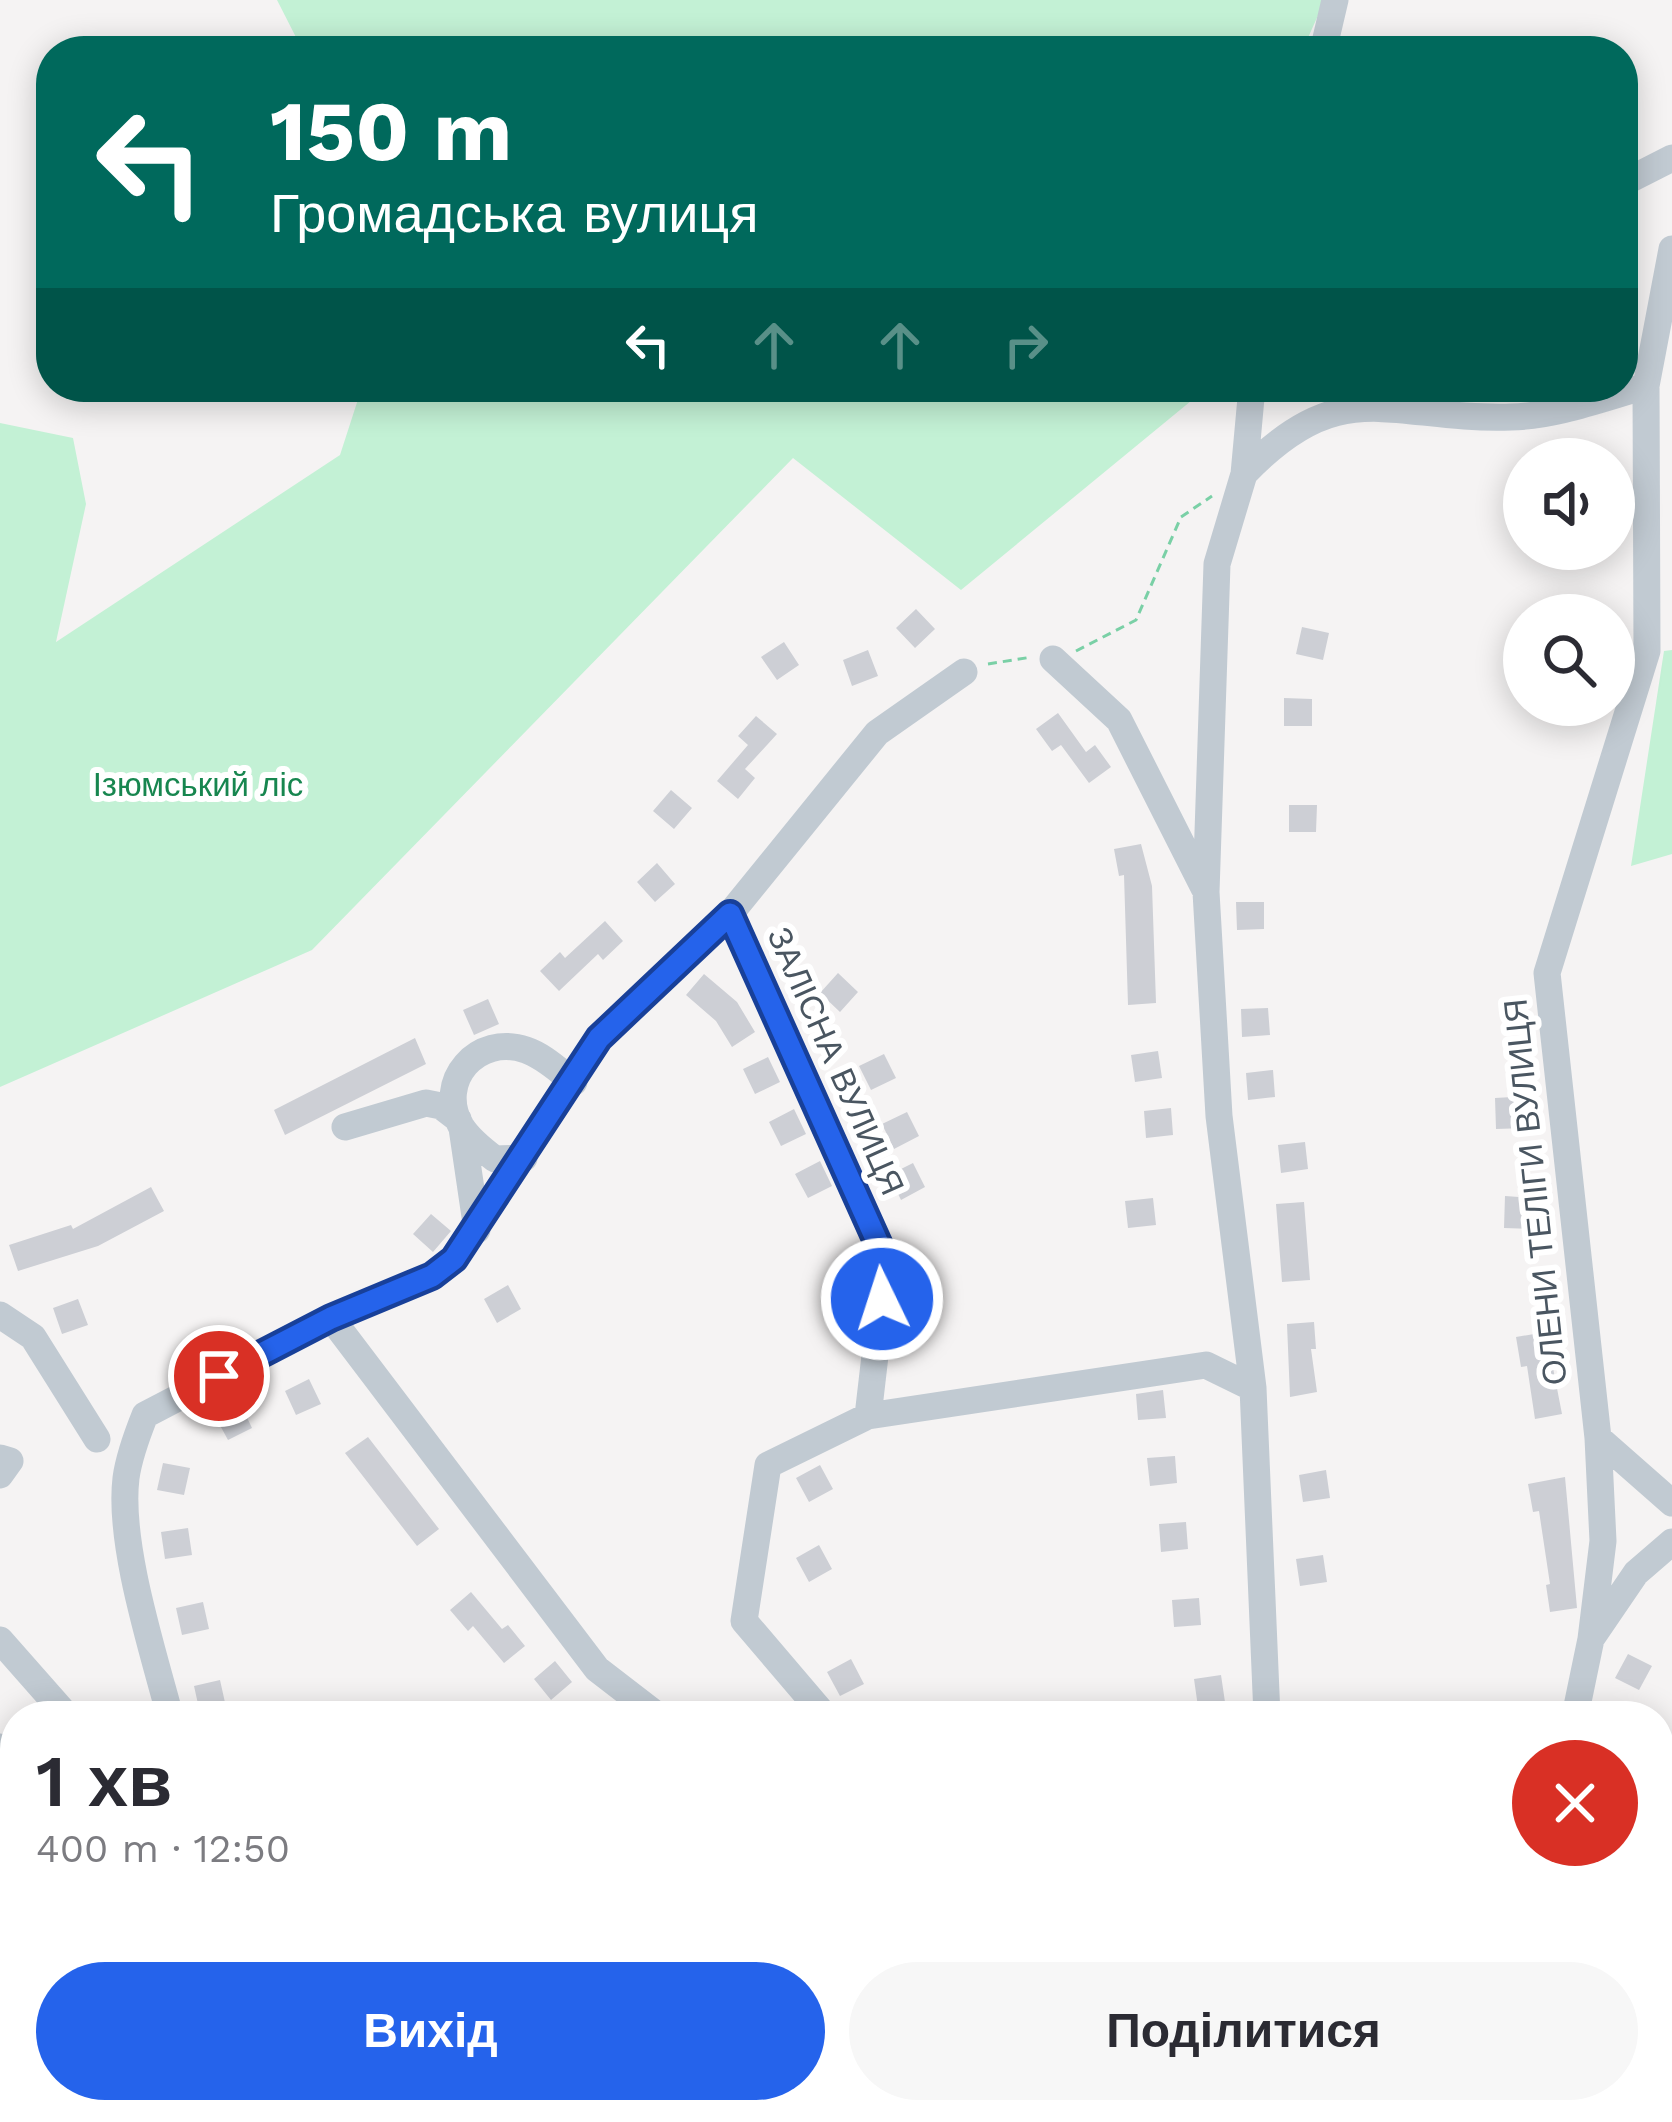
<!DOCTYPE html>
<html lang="uk">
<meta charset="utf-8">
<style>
body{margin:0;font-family:"Work Sans",sans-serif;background:#f7f7f7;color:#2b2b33;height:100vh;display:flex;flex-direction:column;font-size:45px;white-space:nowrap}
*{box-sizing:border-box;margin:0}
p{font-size:39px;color:#7c7c81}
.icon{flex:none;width:66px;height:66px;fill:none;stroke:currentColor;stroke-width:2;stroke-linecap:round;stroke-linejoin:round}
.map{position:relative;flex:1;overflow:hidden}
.side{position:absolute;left:0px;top:1701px;width:1674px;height:423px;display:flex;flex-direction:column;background:#fff;border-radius:48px 48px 0 0;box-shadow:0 6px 30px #0003}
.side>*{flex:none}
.hud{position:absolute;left:36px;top:36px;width:1602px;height:366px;border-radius:48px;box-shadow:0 6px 30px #0003;background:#00695c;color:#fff;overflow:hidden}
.controls{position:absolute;left:1503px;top:438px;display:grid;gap:24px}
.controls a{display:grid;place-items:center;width:132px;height:132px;border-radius:50%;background:#fff;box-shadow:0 6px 30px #0003;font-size:60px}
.pin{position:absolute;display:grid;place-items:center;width:102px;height:102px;color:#fff;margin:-51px;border:6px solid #fff;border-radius:50%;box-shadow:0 3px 12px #0007}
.me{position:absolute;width:132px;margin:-66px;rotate:356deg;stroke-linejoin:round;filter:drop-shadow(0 0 9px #0008)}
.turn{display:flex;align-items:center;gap:42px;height:252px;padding:0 36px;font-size:54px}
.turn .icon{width:156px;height:156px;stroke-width:2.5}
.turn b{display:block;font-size:84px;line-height:102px}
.lanes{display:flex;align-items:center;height:114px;padding:0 36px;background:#0003;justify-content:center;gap:60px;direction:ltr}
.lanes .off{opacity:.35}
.round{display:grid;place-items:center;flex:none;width:126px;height:126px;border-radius:63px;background:#f7f7f7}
.headline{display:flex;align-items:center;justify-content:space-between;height:204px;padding:0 36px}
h1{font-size:72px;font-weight:600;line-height:90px}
.button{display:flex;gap:24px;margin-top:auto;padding:24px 36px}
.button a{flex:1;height:138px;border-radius:72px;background:#2563eb;color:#fff;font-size:48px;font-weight:600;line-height:138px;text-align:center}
.button a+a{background:#f7f7f7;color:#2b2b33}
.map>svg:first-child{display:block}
.green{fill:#c3f1d5}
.building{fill:#cdcfd5}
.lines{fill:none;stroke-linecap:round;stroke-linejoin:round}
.path{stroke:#7ad0a6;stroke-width:3;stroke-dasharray:9 6;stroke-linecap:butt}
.minor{stroke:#c1cad2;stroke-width:27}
.route-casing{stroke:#184099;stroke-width:30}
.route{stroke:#2563eb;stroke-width:21}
.labels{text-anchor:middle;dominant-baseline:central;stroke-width:12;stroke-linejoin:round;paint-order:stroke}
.park-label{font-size:33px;fill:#17864f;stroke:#fff}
.street-label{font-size:33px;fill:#4a5661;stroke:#fff}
</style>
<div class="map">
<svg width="1672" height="2122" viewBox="0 0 1672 2122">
<rect width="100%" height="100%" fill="#f5f3f3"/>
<path class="green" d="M277,0H1325L1302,51H303Z
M362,387H1208L961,590L793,458L312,950L0,1087V423L73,438L86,504L56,642L340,455Z
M1672,650V854L1631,866L1664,651Z"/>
<path class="building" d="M916,609L935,629L915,648L896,628Z
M1302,627L1329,633L1323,660L1296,654Z
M784,642L799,665L777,680L761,657Z
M868,650L878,676L852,686L843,660Z
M1284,698L1312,699V726H1284Z
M1058,713L1086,752L1095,745L1111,767L1089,783L1061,745L1052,751L1036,729Z
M756,716L777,734L745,769L755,778L738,799L717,781L748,745L738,736Z
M671,790L692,808L674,829L653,811Z
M1289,805H1317L1316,832H1289Z
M1141,844L1152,886L1156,1003L1128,1005L1124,875L1119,876L1114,849Z
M657,863L675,884L655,902L637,882Z
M1236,902H1264V929L1237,930Z
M605,921L623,941L603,960L598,954L559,991L540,971L560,952L565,958Z
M838,973L858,992L840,1012L820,993Z
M704,974L737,1002L755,1032L732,1047L716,1021L686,995Z
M488,999L499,1024L474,1035L463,1010Z
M1268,1008L1270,1035L1242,1037L1241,1009Z
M415,1038L426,1064L285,1135L274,1110Z
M1158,1051L1162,1078L1135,1082L1131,1055Z
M884,1054L896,1078L871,1090L859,1066Z
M768,1057L780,1082L755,1094L743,1069Z
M1273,1070L1275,1097L1248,1100L1246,1073Z
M1529,1096L1530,1128L1496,1129L1495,1098Z
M1171,1108L1173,1135L1146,1138L1144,1111Z
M794,1109L806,1134L781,1146L769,1122Z
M907,1112L919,1136L894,1149L882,1124Z
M1305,1142L1308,1169L1281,1173L1278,1145Z
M820,1161L832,1186L808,1198L795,1174Z
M913,1163L925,1187L901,1200L889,1175Z
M151,1187L164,1211L98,1246L18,1271L9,1245L71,1225L73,1229Z
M1505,1196L1535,1198L1533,1229L1504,1228Z
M1153,1198L1156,1225L1128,1228L1125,1201Z
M1304,1202L1310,1280L1282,1282L1276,1204Z
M431,1214L451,1231L433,1252L413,1234Z
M508,1285L521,1309L497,1323L484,1299Z
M78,1299L88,1325L62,1334L53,1308Z
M1314,1322L1316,1349H1311L1317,1392L1290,1397L1287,1324Z
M1546,1332L1562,1414L1535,1419L1527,1366L1521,1367L1516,1337Z
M309,1379L321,1404L296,1415L285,1391Z
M1163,1390L1166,1418L1138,1420L1136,1394Z
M240,1403L252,1428L228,1440L215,1416Z
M368,1437L439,1529L417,1546L345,1453Z
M1175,1456L1177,1483L1150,1486L1147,1458Z
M163,1463L190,1468L184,1495L157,1490Z
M820,1465L833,1489L809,1502L796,1478Z
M1326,1470L1330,1498L1303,1502L1299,1475Z
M1565,1477L1577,1608L1550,1612L1546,1585L1550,1584L1539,1511L1533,1512L1528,1484Z
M1186,1522L1188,1549L1161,1552L1159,1524Z
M188,1528L192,1555L165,1559L161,1532Z
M819,1545L832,1569L809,1582L796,1558Z
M1323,1555L1327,1582L1300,1586L1296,1559Z
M471,1592L502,1629L508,1625L525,1646L504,1663L473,1626L468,1631L450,1610Z
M1199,1598L1201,1625L1174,1627L1172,1600Z
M203,1602L209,1629L182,1635L176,1608Z
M1628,1654L1652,1666L1639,1690L1615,1678Z
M851,1659L864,1684L840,1696L827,1672Z
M555,1661L572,1682L551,1700L534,1679Z
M1221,1675L1225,1702L1198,1707L1194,1679Z
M220,1680L226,1707L200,1713L194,1686Z"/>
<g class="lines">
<path class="path" d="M1076,651L1136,620L1181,517L1212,496
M988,664L1032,657"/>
<path class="minor" d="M1323,51L1335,0
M1623,183L1672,158
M1252,387L1244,474L1217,564L1206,892L1219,1116L1253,1388L1267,1716
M1244,474C1342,371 1391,421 1511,417C1556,416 1603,398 1646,386
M1053,659L1119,720L1204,888
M730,914L886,1261L868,1416
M345,1127L426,1103L441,1106L458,1119
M462,1128L477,1230
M524,1158L495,1159C483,1150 469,1139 461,1126C435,1081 478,1033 526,1050C544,1056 559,1071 574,1082
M0,1315L33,1337L97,1439
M331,1318L597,1669L658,1716
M1598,1438L1672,1503
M0,1458L10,1461L0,1475
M1591,1639L1603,1541L1598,1438L1547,973L1647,651L1646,386L1672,249
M0,1640L67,1716
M170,1716C153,1651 118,1544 126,1478C129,1456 137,1435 145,1415L331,1318L432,1276L454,1259L599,1038L730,914L877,733L964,672
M825,1716L744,1621L768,1465L868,1416L1206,1365L1253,1388
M1575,1716L1591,1639L1636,1573L1672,1542
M0,1747L15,1756
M1659,1994L1672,1984
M340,2109L348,2122
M1077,2109L1089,2122
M1181,2109L1190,2122
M1359,2109L1362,2122
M1539,2109L1552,2122
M576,2122L603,2109"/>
</g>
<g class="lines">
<g class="route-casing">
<path id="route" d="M219,1376L331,1318L432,1276L454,1259L599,1038L730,914L886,1261L882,1299"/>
</g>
<use href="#route" class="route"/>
</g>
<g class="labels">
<g class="park-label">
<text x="198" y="784">Ізюмський ліс</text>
</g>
<g class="street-label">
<text transform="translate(836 1061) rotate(66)">ЗАЛІСНА ВУЛИЦЯ</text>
<text transform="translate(1535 1192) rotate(-96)">ОЛЕНИ ТЕЛІГИ ВУЛИЦЯ</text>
</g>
</g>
</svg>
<div class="controls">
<a><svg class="icon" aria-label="sound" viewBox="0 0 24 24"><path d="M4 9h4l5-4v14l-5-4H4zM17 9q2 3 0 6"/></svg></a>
<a><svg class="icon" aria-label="search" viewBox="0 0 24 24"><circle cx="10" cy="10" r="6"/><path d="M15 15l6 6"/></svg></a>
</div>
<div class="pin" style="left:219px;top:1376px;background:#d93025"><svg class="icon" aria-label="arrive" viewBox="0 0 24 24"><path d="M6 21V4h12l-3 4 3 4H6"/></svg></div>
<svg class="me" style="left:882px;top:1299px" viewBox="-20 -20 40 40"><circle r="17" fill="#2563eb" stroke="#fff" stroke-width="3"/><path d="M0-11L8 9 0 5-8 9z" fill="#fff"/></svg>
<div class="hud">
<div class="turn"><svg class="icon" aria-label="left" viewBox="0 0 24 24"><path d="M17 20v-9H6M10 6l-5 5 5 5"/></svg><div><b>150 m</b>Громадська вулиця</div></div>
<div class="lanes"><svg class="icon" aria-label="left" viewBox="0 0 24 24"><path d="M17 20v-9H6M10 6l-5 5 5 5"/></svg><svg class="icon off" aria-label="ahead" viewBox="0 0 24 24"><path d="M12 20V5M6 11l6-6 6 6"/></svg><svg class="icon off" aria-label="ahead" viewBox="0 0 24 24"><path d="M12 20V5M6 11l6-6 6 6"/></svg><svg class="icon off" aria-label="right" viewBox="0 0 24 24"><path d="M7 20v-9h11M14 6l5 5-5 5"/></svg></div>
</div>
<section class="side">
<div class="headline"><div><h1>1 хв</h1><p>400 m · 12:50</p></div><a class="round" style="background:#d93025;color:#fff"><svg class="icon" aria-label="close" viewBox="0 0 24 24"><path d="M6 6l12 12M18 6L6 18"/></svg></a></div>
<div class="button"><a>Вихід</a><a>Поділитися</a></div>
</section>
</div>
